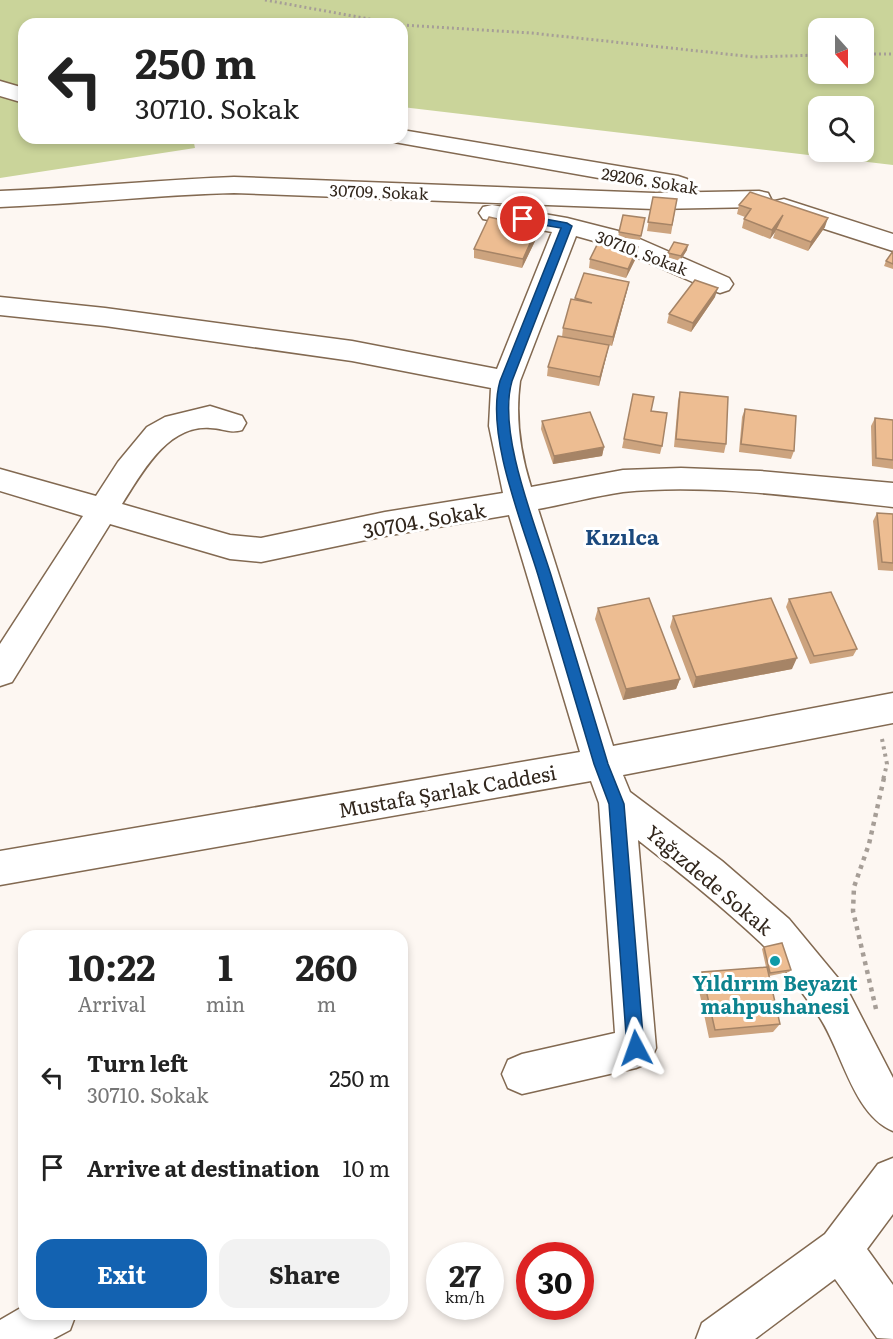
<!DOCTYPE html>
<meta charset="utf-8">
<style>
body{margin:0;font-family:Literata,serif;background:#f2f2f2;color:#222;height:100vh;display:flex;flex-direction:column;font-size:22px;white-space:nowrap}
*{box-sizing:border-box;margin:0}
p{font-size:20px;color:#767676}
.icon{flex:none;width:33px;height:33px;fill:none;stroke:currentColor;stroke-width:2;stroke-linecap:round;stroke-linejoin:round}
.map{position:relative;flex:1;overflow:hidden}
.panel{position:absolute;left:18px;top:930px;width:390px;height:390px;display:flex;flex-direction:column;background:#fff;border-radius:18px;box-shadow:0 3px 9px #0003}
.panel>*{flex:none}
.guide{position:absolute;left:18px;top:18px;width:390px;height:126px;border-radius:18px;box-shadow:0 3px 9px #0003;background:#fff;color:#222;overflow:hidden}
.needle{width:39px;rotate:159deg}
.fabs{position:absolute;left:808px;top:18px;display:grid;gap:12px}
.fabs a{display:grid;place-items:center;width:66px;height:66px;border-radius:12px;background:#fff;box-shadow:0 3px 9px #0003;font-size:30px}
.speed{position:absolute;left:426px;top:1242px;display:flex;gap:12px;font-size:30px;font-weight:700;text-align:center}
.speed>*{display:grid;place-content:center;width:78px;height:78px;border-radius:50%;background:#fff;box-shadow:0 3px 9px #0003;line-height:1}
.speed small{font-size:15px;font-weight:400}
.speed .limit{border:9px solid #d22;background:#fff;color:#111}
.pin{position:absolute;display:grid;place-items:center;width:51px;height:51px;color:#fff;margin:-26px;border:3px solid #fff;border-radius:50%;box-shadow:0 2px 6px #0007}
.me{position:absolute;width:66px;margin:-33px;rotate:356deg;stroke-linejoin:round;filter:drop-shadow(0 0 4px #0008)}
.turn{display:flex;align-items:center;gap:21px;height:126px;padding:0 18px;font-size:27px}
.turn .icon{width:78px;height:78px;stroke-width:2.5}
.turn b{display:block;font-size:42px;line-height:51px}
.eta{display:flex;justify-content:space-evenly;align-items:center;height:102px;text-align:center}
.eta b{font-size:36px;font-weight:700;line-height:42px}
.primary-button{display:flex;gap:12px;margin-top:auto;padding:12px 18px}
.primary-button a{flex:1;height:69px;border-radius:18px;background:#1362b1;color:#fff;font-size:24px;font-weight:700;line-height:69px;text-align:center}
.primary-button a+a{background:#f2f2f2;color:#222}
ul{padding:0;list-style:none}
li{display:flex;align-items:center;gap:18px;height:90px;padding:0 18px}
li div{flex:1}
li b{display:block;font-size:22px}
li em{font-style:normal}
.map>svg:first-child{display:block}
.green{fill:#cad49a;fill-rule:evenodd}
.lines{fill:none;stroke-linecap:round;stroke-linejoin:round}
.minor-casing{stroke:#826951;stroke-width:3}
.path-far2{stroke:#a69e97;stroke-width:3;stroke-dasharray:2 3;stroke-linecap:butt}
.path-far1{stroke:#a69e97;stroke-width:4;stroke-dasharray:3 4.5;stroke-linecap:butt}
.path{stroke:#a69e97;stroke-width:4.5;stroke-dasharray:4 5;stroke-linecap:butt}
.minor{fill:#fff;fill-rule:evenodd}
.wall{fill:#cca37e}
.shaded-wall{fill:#a68466}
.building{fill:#edbd92;stroke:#a68466;stroke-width:1.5}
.route{fill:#1362b1;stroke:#0c4073;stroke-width:1.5}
.culture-dot{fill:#0f9aa8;stroke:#fff;stroke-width:2}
.labels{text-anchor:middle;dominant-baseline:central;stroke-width:6;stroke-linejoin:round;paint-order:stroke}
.far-street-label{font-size:16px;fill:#31261c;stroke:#fff}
.street-label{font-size:20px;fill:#31261c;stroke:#fff}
.culture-label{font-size:20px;font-weight:bold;fill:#0d838f;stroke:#fff}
.neighbourhood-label{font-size:21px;font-weight:bold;fill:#1b497d;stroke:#fff}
</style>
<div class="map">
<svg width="893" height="1339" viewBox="0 0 893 1339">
<rect width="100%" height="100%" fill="#fdf7f2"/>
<path class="green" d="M0,0H893V165L402,107V24H24V138H193L195,148L0,178ZM819,28H864V74H819ZM819,106H864V152H819Z"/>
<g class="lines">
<g class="minor-casing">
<path id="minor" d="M0,81L24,88V103L0,96Z
M402,130L678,176L687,179L690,184L687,189L678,192L394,142L391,138H402Z
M234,177L654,193L759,191L768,193L771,199L768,205L759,207L654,209L234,193C156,195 78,204 0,207V191C78,188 156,180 234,177Z
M784,199L893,234V251L775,213L772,207L775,201Z
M492,205L567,218L626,233L729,278L733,284L729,290L720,293L711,290L608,245L576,236L520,381C515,418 520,452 531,487L623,470L681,468L760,471L893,483V507C808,498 708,483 623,492C595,496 566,504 538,509L613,746L893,693V723L623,775L630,792L722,861L789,919L847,989L893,1078V1131C852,1114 842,1049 818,1015C802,992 781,962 761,943C722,906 680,873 638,840L656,1048L650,1062L636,1068L522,1094L508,1088L502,1074L508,1060L522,1054L615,1033L599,803L591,781L0,885V851L580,752L509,515L385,536L261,562L230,559L110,524L12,682L0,686V644L83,516L0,491V469L96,496L118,462L147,427L165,417L210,406L242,416L246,423L242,430C229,434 223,428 210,428C167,425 142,473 122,504L230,535L261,538L385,512L503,493L489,426L491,388L352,361L105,326L0,315V297L105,308L352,341L497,369L552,232L483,219L479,213L483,207Z
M893,1158V1214L867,1249L893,1285V1339L877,1338L835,1279L755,1339H696L702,1323L825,1234L878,1164Z
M24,1306V1314H76L70,1330L53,1339H0V1320Z"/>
</g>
<path class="path-far2" d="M265,0L397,24
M402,25L531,33L754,57L819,55
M864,54H893"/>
<path class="path-far1" d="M882,739L887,764L883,780"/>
<path class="path" d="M876,1009L853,911L854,887L869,844L884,778"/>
<use href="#minor" class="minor"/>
</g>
<path class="wall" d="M653,197L677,199L671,234L647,231Z
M739,205L825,227L808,251L773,238L775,232L770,239L742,228L744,219L745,217L737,214Z
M645,218L640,240L618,237L619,232Z
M537,228V237L522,268L474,258V249Z
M687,250L680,261L667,257L668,253Z
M893,251V269L884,266L886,261Z
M637,256L626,278L589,268L590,259Z
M629,282L627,291L612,346L609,345L599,386L547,376L548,367L562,337L563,328L575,298Z
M715,297L691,332L667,323L669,314Z
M680,392L726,444L724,453L674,447L678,401Z
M633,394L651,411L662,446L660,454L622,448Z
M745,409L794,451L791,459L739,452L742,417Z
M875,418L893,420V469L872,466L871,426Z
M542,421L604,447L602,456L553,464L541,429Z
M877,513L893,514V571L878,570L873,521Z
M789,599L857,649L853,656L810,664L786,607Z
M598,608L680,679L676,689L623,700L595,619Z
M673,616L792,669L693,688L670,627Z
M764,947L791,970L789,972L769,976L780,1024L773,1032L709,1038L697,981L702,972L766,967L762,949Z"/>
<path class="shaded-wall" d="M783,215L775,232L770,239L772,230Z
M828,218L825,227L808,251L811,242Z
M537,228V237L522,268L523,259Z
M688,245L687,250L680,261L681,256Z
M638,247L637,256L626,278L628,269Z
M629,282L627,291L612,346L613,337Z
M718,288L715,297L691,332L693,323Z
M609,345L607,354L599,386L600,377Z
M604,447L602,456L553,464L554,456Z
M797,658L792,669L693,688L696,677Z
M680,679L676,689L623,700L626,689Z"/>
<path class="building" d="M750,192L828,218L811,242L776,229L783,215L772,230L744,219L751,209L739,205Z
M653,197L677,199L672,225L648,222Z
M623,215L645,218L641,236L619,232Z
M489,217L537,228L523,259L474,249Z
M601,237L638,247L628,269L590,259Z
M674,242L688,245L681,256L668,253Z
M893,251V264L886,261Z
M584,273L629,282L613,337L563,328L571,299L592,303L575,298Z
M695,280L718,288L693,323L669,314Z
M558,336L609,345L600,377L548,367Z
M680,392L728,397L726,444L676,439Z
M633,394L654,397L651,411L667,413L662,446L624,439Z
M745,409L796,416L794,451L741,444Z
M590,412L604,447L554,456L542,421Z
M875,418L893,420V460L876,458Z
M877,513L893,514V563L882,562Z
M831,592L857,649L814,656L789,599Z
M649,598L680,679L626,689L598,608Z
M771,598L797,658L696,677L673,616Z
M782,943L791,970L770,973L764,947Z
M767,967L780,1024L715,1030L702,972Z"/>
<path class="route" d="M523,215L567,223L572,226L512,381C497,432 535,524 551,575C570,638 589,701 608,764L624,804L644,1048L641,1053L636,1056L630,1053L627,1048L609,804L594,764C575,701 557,638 538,575C522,523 485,433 500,381L561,228L520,221L518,219Z"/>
<circle class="culture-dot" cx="775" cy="961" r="6"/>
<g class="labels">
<g class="far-street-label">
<text transform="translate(650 180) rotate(9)">29206. Sokak</text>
<text transform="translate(379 191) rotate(2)">30709. Sokak</text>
<text transform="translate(642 252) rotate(21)">30710. Sokak</text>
</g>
<g class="street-label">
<text transform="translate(424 519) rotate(-10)">30704. Sokak</text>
<text transform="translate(447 790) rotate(-10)">Mustafa Şarlak Caddesi</text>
<text transform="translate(710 879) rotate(40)">Yağızdede Sokak</text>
</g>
<g class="culture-label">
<text x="775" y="982">Yıldırım Beyazıt<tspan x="775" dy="23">mahpushanesi</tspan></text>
</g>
<g class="neighbourhood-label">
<text x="622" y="535">Kızılca</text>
</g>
</g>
</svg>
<div class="fabs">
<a><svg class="needle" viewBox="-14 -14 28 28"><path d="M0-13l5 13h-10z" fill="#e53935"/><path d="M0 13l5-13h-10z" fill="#767676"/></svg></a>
<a><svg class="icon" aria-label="search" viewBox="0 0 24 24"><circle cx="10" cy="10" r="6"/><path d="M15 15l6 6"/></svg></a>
</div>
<div class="speed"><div>27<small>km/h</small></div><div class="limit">30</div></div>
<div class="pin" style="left:523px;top:219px;background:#d93025"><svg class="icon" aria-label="arrive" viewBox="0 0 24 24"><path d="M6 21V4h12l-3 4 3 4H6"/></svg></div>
<svg class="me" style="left:636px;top:1048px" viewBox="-20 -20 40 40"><path d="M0-17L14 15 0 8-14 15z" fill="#1362b1" stroke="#fff" stroke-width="4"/></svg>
<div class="guide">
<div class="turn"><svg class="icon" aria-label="left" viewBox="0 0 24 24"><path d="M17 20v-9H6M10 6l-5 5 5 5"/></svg><div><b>250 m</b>30710. Sokak</div></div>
</div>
<section class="panel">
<div class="eta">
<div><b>10:22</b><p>Arrival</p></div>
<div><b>1</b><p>min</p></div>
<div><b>260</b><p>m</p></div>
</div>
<ul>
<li><svg class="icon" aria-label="left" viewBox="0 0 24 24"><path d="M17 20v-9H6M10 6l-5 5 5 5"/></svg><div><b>Turn left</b><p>30710. Sokak</p></div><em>250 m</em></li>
<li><svg class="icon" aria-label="arrive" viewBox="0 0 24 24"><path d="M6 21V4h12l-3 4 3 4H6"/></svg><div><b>Arrive at destination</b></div><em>10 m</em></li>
</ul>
<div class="primary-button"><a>Exit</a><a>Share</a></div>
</section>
</div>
